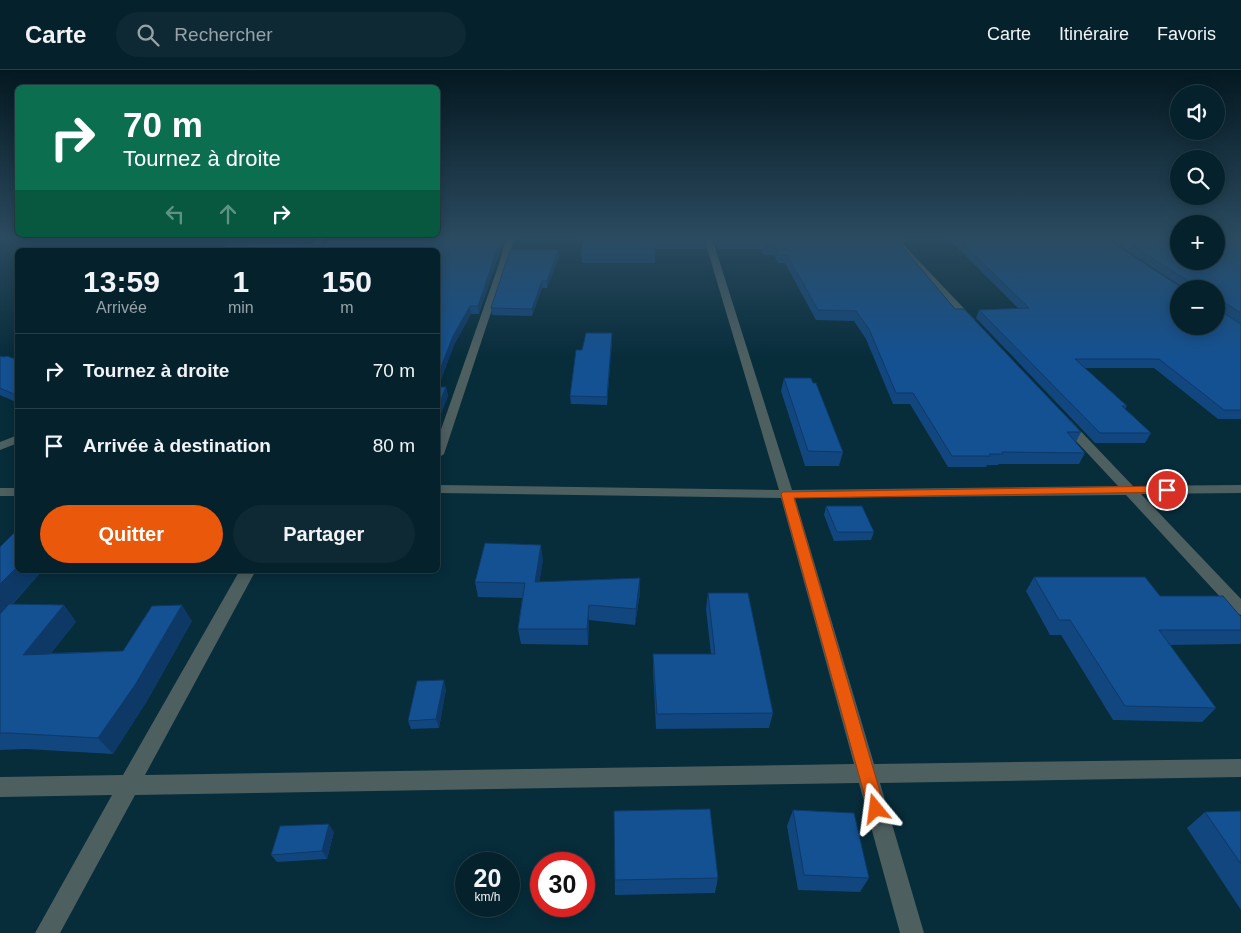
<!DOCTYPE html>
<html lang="fr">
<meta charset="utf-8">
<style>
body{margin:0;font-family:Arial,sans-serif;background:#0e2934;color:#f1f3f6;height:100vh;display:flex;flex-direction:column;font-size:19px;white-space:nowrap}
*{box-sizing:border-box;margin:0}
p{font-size:16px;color:#97a3a9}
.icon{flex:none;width:28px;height:28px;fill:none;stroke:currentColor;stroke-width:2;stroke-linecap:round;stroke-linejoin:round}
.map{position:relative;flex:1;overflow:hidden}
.details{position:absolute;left:15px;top:178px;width:425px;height:325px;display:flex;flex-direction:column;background:#05212c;border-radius:8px;box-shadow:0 2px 12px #0003,0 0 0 1px #263e48}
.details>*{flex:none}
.hud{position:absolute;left:15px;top:15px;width:425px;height:152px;border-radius:8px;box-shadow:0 2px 12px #0003,0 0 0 1px #263e48;background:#0b6e4f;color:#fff;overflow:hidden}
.buttons{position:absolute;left:1170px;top:15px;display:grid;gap:10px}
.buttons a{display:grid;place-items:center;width:55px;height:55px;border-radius:50%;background:#05212c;box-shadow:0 2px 12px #0003,0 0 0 1px #263e48;font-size:25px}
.speed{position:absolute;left:455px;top:782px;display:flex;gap:10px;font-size:25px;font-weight:700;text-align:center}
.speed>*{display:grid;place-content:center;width:65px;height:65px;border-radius:50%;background:#05212c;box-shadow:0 2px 12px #0003,0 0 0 1px #263e48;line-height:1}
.speed small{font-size:12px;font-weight:400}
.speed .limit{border:8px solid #d22;background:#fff;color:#111}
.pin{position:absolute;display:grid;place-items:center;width:42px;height:42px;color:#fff;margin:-21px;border:2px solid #fff;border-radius:50%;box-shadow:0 1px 5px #0007}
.me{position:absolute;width:55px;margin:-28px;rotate:344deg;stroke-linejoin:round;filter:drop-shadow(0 0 4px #0008)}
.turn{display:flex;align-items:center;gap:18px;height:105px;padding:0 25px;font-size:22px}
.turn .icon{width:65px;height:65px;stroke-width:2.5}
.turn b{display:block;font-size:35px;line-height:42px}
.lanes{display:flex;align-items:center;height:48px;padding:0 25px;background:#0003;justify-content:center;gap:25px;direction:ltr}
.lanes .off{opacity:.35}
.eta{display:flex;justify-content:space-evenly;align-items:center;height:85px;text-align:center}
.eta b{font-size:30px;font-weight:600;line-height:35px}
.action{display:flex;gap:10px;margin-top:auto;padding:10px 25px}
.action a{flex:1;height:58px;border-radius:30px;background:#ea580c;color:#fff;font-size:20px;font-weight:600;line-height:58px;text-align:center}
.action a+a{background:#0e2934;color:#f1f3f6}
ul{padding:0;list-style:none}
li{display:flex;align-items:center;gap:15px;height:75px;padding:0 25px;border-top:1px solid #263e48}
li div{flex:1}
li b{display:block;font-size:19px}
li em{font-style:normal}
header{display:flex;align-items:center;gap:30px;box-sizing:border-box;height:70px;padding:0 25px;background:#05212c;border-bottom:1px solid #263e48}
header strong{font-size:24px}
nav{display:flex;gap:28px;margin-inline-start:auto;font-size:18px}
.search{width:350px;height:45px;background:#0e2934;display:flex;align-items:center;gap:12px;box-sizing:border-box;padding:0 18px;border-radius:28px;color:#97a3a9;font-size:19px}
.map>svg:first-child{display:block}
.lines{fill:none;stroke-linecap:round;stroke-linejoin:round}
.minor{fill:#4e5f60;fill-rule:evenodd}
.wall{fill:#11467e}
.shaded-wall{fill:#0e3966}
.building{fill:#145192;stroke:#0e3966;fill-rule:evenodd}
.route{fill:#ea580c;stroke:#983908}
</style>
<header>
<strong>Carte</strong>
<div class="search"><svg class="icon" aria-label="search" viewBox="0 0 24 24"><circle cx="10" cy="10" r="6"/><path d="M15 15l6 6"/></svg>Rechercher</div>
<nav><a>Carte</a><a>Itinéraire</a><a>Favoris</a></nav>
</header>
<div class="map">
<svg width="1241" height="863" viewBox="0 0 1241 863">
<rect width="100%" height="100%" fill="#072c3a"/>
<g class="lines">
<path class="minor" d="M318,168H326L315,180H307Z
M506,168H514L508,191L444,384L438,388V368L500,191Z
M704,168H712L792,420L1118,416L1063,357L1061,354L1067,350L1071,351L1133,416L1241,415V423L1141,424L1241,529V545L1235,543L1126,425L795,428L874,694L1241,689V707L880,713L924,863H900L859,713L135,725L60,863H35L112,725L0,727V707L123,705L240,500H256L145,705L854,694L781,428L438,423V415L779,420Z
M889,168H897L975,250V254H969Z
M18,365V373L0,380V372Z
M0,418H18V426H0Z"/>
</g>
<path class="wall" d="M504,168L479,244H471L454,275L438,317H446L448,326L438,351V180L313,175Z
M584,168L706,171L705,179H655V193H582L581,184Z
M713,168H895L955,239L1081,362L1076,372L1085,383L1079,394H999L998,395H987L986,397H948L910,334H893L866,269L854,251L816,250L785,193H778L774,185H764L761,179H718Z
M948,168H1105L1179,216H1181L1107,168H1241V349H1218L1154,298H1085L1127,336L1125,339L1151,363L1145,373H1095L976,248L979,240L1018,238Z
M558,180L559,187L547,218H542L532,246L492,245L491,238Z
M612,271L607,335L571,334L570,326L582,280Z
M0,286L18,290V333L0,325Z
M784,308L843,382L839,396H805L781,321Z
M826,436L874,462L871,470L834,471L824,445Z
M0,477L18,500H43L12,535H64L76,552L51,583L123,581L192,551L147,631L113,684L26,679L0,680Z
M543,490L539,512L640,523L635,555L589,550L588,575L521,574L518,559L522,528L478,527L475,512Z
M1034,507L1160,526L1241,547V573L1240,574L1169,575L1216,638L1202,652L1113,650L1061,565H1050L1026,521Z
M708,523L773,643L769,658L656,659L653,600V584H711L706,539Z
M446,619L439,658L411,659L408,651Z
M793,740L869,808L860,822L798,820L787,756Z
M614,741L718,808L715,823L615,825Z
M1241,741V840L1187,758L1205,742Z
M334,762L327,789L277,792L271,785Z"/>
<path class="shaded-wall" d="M501,168H504L479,244L478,236Z
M558,180L559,187L547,218V211Z
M542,211V218L532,246V239Z
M470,236L471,244L454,275L438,319V305L453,266Z
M612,263V271L607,335V327Z
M446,317L448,326L438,351V337Z
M541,475L543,490L537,528L535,512Z
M18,496V500H43L0,547V514Z
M640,508V523L635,555L636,539Z
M64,535L76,552L37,601L23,585Z
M182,535L192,551L147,631L113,684L98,668Z
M589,535V550L588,575L587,559Z
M444,610L446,619L439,658L436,649Z
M329,754L334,762L327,789L322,781Z"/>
<path class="building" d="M330,168H501L478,236H470L453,266L438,305V180H219L226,174L303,173L313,175L326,173Z
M584,168H705L706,171H653L655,184H581Z
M717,168H895L955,239H964L1081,362H1067L1085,383L1002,382L1003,384H989L991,386H952L913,323H896L869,259L856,241L818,240L787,185H779L775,176H765L762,171H718Z
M957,168H1105L1179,216L1184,217L1185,213L1188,212L1187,210L1121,168H1179V191H1216V168H1241V243L1222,231L1219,233V240L1241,254V340H1224L1159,289H1075L1127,336H1122L1151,363H1100L979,240L1029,238ZM1179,219H1216V256H1179Z
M510,180H558L547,211H542L532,239L491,238Z
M586,263H612L607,327L570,326L576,280H582Z
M0,286L3,287L7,286L18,290V326L0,318Z
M784,308H811L813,313H816L843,382L808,381Z
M438,317H446L438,337Z
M826,436H862L874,462H837Z
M18,459V496L0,514V477Z
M485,473L541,475L535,512L640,508L636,539L589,535L587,559H518L525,513L475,512Z
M1034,507H1145L1160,526H1223L1241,547V560H1159L1216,638L1125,636L1070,550H1059Z
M708,523H748L773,643L657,644L653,584H715Z
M9,534L64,535L23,585L123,581L152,536L182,535L135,615L98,668L9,663H0V544Z
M444,610L436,649L408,651L417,611Z
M710,739L718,808L615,810L614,741Z
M793,740L854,743L869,808L804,805Z
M1241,741V794L1205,742Z
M329,754L322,781L271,785L280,756Z"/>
<linearGradient id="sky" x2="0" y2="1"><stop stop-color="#041820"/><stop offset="0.58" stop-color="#2b4b60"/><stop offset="1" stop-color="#2b4b60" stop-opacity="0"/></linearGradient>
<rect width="1241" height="289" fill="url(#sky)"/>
<path class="route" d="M1167,416L1171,418L1172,420L1171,422L794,428L885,739L883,745L876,747L870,745L781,424L783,422Z"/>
</svg>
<div class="buttons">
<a><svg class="icon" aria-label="sound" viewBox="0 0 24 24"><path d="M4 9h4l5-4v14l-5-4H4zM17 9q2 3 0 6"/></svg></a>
<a><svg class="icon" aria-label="search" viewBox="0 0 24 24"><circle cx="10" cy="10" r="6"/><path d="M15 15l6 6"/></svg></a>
<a>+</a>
<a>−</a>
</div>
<div class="speed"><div>20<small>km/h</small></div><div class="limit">30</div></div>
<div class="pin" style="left:1167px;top:420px;background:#d93025"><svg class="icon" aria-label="arrive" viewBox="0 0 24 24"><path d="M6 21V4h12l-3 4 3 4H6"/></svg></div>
<svg class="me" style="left:876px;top:739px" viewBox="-20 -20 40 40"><path d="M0-17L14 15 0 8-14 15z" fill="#ea580c" stroke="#fff" stroke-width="4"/></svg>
<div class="hud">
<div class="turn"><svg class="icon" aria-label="right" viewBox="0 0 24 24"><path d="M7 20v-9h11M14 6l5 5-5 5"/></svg><div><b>70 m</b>Tournez à droite</div></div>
<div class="lanes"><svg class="icon off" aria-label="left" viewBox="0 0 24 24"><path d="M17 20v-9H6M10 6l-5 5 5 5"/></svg><svg class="icon off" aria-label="ahead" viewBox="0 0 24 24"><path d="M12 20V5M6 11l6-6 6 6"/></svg><svg class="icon" aria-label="right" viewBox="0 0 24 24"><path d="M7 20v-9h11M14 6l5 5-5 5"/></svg></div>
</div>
<section class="details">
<div class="eta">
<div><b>13:59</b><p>Arrivée</p></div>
<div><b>1</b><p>min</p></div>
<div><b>150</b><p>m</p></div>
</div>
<ul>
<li><svg class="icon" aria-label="right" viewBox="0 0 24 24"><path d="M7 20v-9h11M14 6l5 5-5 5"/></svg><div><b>Tournez à droite</b></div><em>70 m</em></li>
<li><svg class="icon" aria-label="arrive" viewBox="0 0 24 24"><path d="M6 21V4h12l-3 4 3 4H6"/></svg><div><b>Arrivée à destination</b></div><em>80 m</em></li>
</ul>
<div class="action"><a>Quitter</a><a>Partager</a></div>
</section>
</div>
